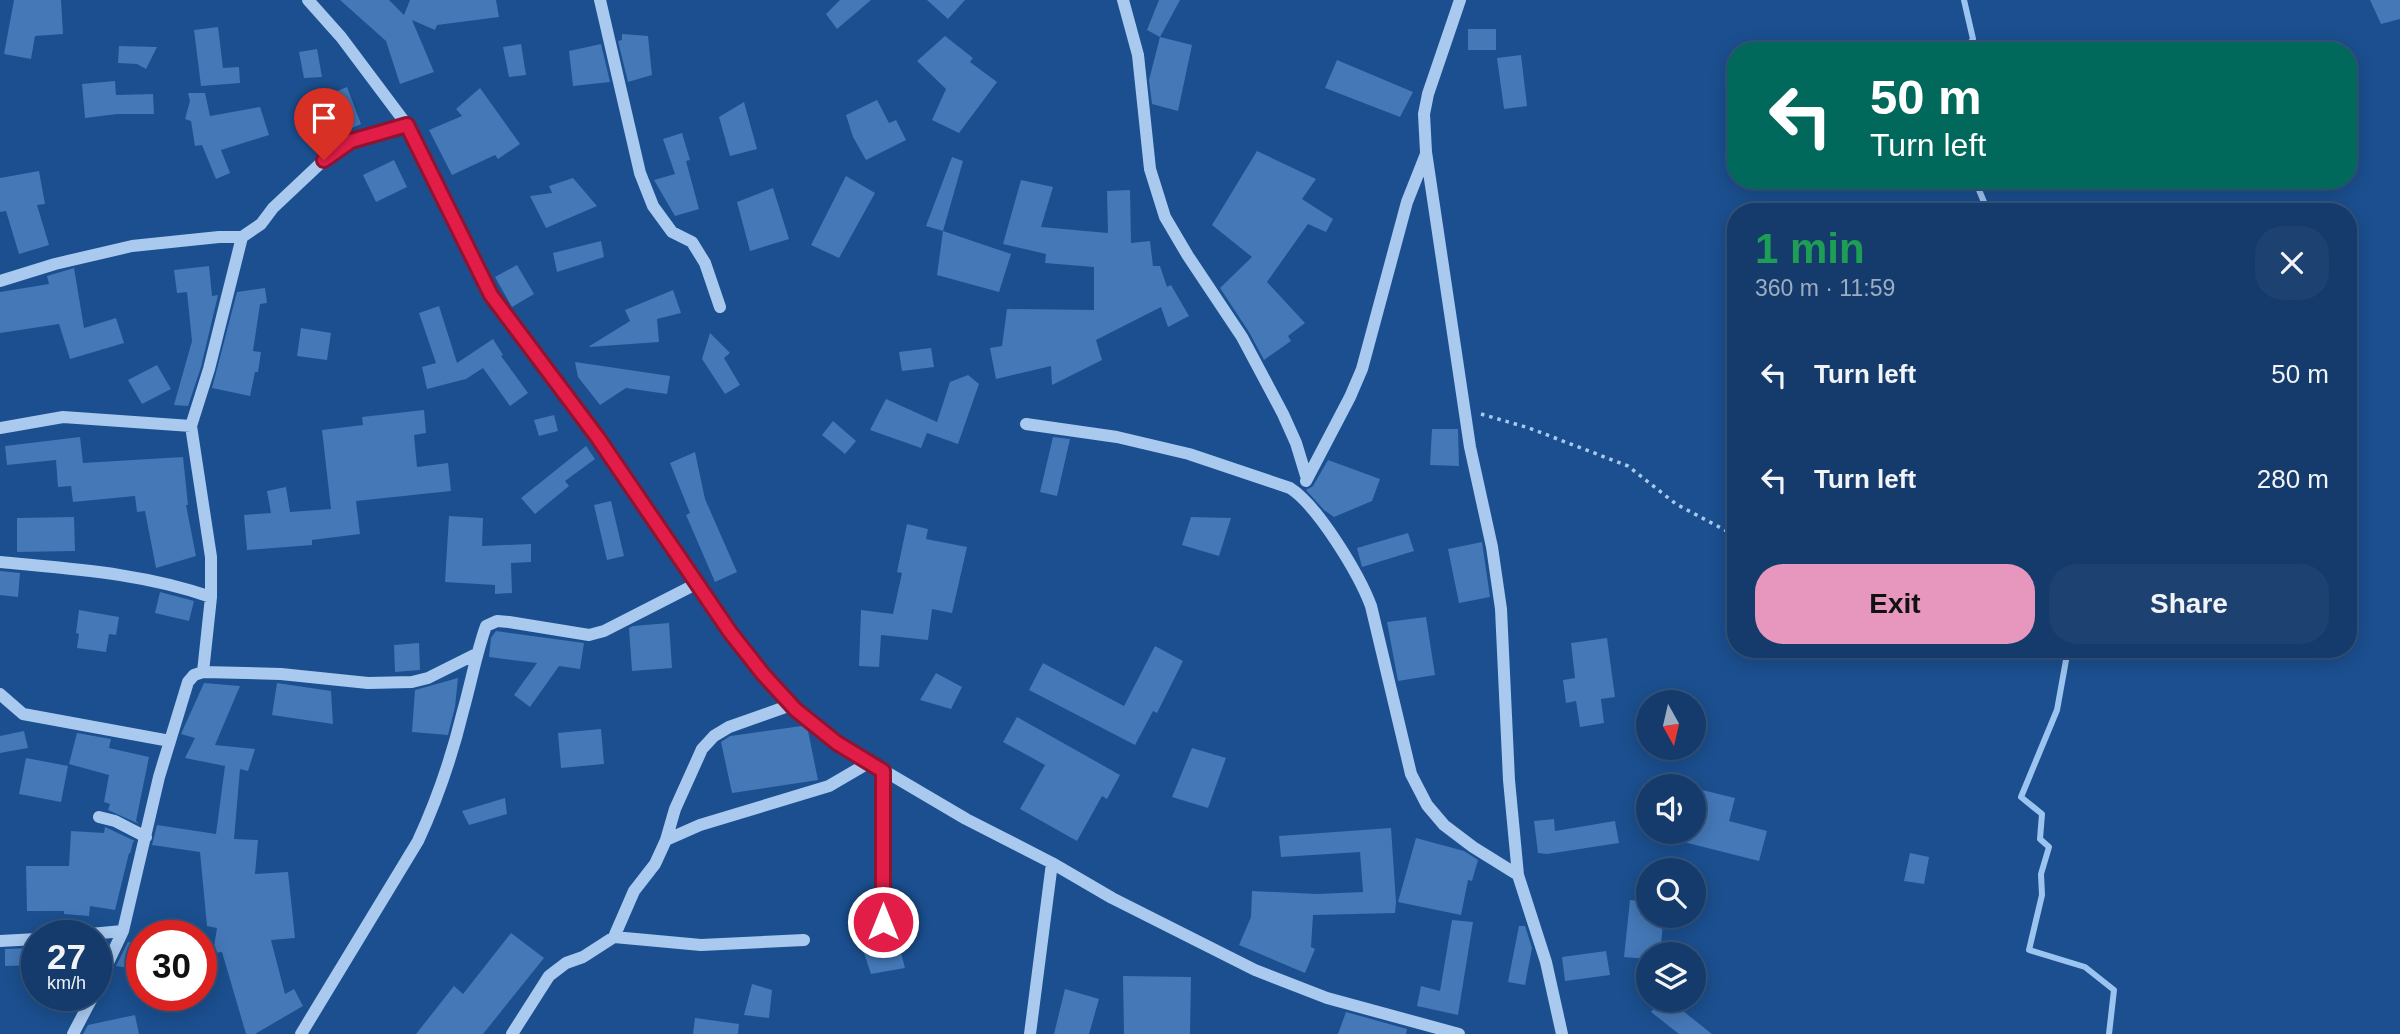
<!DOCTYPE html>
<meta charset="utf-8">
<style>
body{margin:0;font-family:Helvetica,sans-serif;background:#1d4271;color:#f1f3f6;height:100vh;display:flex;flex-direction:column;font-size:26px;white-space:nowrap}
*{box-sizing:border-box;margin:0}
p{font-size:23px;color:#9dadc1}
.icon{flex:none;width:38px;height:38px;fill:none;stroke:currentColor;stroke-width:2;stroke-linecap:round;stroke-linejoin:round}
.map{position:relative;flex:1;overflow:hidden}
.panel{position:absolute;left:1727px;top:203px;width:630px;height:455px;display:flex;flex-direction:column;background:#143b6b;border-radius:28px;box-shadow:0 4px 18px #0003,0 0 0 2px #33557e}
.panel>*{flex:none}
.guide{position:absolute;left:1727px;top:42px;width:630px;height:147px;border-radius:28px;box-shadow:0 4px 18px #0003,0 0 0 2px #33557e;background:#00695c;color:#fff;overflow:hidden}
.needle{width:46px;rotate:172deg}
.controls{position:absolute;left:1636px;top:690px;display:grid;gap:14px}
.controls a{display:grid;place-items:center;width:70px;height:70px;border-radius:50%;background:#143b6b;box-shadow:0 4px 18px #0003,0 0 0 2px #33557e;font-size:35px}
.speed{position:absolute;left:21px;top:920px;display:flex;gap:14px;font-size:35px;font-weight:700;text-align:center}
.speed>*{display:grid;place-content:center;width:91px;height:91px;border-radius:50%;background:#143b6b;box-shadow:0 4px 18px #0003,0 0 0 2px #33557e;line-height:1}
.speed small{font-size:18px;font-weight:400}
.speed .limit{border:10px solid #d22;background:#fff;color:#111}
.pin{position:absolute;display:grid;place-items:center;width:60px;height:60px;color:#fff;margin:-72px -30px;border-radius:50% 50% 50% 0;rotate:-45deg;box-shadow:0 0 7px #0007}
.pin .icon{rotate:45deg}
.me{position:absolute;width:77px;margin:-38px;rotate:0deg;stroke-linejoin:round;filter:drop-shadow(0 0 5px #0008)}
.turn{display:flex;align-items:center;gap:24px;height:147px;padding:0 28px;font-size:32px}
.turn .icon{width:91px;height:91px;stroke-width:2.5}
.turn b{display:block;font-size:49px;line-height:60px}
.round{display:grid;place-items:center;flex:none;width:74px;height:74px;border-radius:28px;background:#1d4271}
.headline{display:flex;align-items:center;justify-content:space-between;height:119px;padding:0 28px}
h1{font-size:42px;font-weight:600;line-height:52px;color:#1e9e55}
.button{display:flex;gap:14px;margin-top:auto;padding:14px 28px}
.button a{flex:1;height:80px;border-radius:28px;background:#e797bd;color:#111;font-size:28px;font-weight:600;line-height:80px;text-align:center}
.button a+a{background:#1d4271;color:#f1f3f6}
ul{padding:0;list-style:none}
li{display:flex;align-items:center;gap:21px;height:105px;padding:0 28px}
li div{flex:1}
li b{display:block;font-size:26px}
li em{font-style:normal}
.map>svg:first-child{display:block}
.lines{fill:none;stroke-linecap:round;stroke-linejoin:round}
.stream{stroke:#9cc4f0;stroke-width:6}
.building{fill:#4478b7}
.path{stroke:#a9c9ee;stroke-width:3.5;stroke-dasharray:3.5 5;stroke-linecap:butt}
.minor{stroke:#a9c9ee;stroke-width:12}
.route-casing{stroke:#92132f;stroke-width:18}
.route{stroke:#e11d48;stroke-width:12}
</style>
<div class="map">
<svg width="2400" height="1034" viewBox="0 0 2400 1034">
<rect width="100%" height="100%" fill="#1b4f8f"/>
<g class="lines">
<path class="stream" d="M1964,0L1973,39L1965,51
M1975,180L1988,212
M2068,649L2057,710L2021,797L2042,814L2040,839L2049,847L2041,874L2042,895L2029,950L2085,967L2114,990L2109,1034"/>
</g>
<path class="building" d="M14,0H61L63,34L35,36L31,59L4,54Z
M340,0H389L404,15L410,0H496L499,17L437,25L435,30L412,20L434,72L400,84L386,41Z
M840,0H871L837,29L826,14Z
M927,0H965L948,19Z
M1159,0H1180L1160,37L1147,30Z
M2370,0H2400V19L2381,24Z
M218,27L223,68L239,67L240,83L201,86L194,30Z
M1468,29H1496V50H1468Z
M622,34L648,36L652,75L628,82L618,41L622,40Z
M945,36L973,58L970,62L997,82L959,133L932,120L946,89L917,61Z
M1160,37L1192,45L1178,111L1152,104L1149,80Z
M521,44L526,75L509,77L503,47Z
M601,44L610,82L573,86L569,51Z
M119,46L157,47L146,69L137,64L118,63Z
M317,49L322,77L304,78L299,52Z
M1521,55L1527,106L1504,109L1497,58Z
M1337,60L1413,92L1400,117L1325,88Z
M115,81L116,95L153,94L154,114H117L85,118L82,84Z
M347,87L361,124L336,135L321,98Z
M480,88L520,144L498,159L495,155L452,175L429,130L462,116L456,109Z
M188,93H205L210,116L260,107L269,135L221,150L230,173L216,179L202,145L195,146L191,121L185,119L190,101Z
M877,100L889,123L896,120L906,140L866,160L853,137L846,115Z
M744,102L757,149L730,156L719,117Z
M682,133L690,160L686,161L699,209L675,216L654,180L675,174L663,139Z
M1257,151L1316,179L1302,199L1333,219L1326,232L1308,224L1267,282L1305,323L1288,336L1291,341L1264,360L1249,332L1220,288L1252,257L1212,225Z
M952,157L963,161L943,231L926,226Z
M394,160L407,187L376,202L363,175Z
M39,171L45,204L37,205L49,245L19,254L6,211L0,212V178Z
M846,176L875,193L839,258L811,245Z
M573,178L597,206L546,228L530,196L552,193L549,186Z
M1021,180L1053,187L1041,227L1108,233L1107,191L1130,190L1131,243L1150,241L1153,266H1160L1167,287L1171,285L1189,316L1168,327L1161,307L1096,340L1102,360L1052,385L1051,366L996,379L990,348L1002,346L1007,309L1094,310V267L1045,263L1046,254L1003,244Z
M773,188L789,239L750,251L737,202Z
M943,231L1011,254L999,292L937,275Z
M601,241L604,257L557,272L553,253Z
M517,265L534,294L512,307L495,277Z
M209,266L212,296L218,295L201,367L188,406L174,405L192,341L187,292L177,293L174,270Z
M74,268L84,328L116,318L124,343L70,359L59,324L0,333V292L49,284L47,276Z
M265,288L267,303L260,304L253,351L261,352L258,372H255L250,396L212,388L237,292Z
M673,290L681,313L657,319L659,342L588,347L630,321L625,310Z
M439,306L457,363L493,339L503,355L501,356L528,393L510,406L483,368L466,379L427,389L422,367L436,363L419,313Z
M301,328L331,333L327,360L297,356Z
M710,333L730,353L724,358L740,385L725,394L702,359Z
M931,348L934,367L902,371L899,352Z
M575,362L670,376L667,394L626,388L600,405L578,377Z
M157,365L171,389L142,404L128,380Z
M968,375L979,384L958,444L927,433L921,448L870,430L886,399L937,422L950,382Z
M424,410L426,433L414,435L417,467L448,463L451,491L356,501L360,534L312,540V545L247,550L244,515L271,513L267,491L286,487L290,512L331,509L322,430L363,425L362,417Z
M554,415L558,431L539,436L534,420Z
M833,421L856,441L845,454L822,435Z
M1432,429H1458L1459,466L1430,465Z
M80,437L83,463L183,457L188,505H186L196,556L156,568L145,511L137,512L135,496L73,502L71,486L58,487L56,460L7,465L5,446Z
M1053,437L1070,439L1057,496L1040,492Z
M586,446L595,459L565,481L569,486L535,514L521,498Z
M695,452L705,499L737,572L715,582L686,515L690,513L670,463Z
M1328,460L1380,479L1372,501L1334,517L1324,510L1306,490L1313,486Z
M611,501L624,556L607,560L594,505Z
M449,516L483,518L482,546L531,544V562L511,563L512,593L495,594V585L445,582Z
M74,517L75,551L17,552V518Z
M1191,517L1231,518L1219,556L1182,545Z
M907,524L928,529L926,539L967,547L952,613L932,609L928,640L881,635L879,667L859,666L861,610L893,614L902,573L897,572Z
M1408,533L1414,551L1362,567L1357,548Z
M1482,542L1490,597L1459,603L1448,549Z
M0,571L20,573L18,597L0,595Z
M160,592L194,601L189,621L155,613Z
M79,610L119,617L116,635L109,634L106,652L77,648L79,634L76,633Z
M1426,617L1435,675L1398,681L1387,622Z
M669,623L672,668L632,671L629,628L633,626Z
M496,631L584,643L580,669L559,666L530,707L514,695L537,663L489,657L491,638Z
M1607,638L1615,697L1601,699L1604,723L1580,727L1576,701L1566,703L1563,680L1575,678L1571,643Z
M419,643L420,670L395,672L394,645Z
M1155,646L1183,661L1157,713L1153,711L1135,745L1029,690L1043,663L1124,706Z
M936,673L962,687L951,709L920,700Z
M458,678L455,707L448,735L412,732L415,690Z
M204,683L240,686L215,745L255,749L248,771L240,769L234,839L258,840L255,874L288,872L295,938L271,940L285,994L294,989L303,1006L255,1034H246L222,952L213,953L217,928L207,926L200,852L152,845L157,825L216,834L225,766L185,758L195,738L181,734Z
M277,683L331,691L333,724L272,715Z
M1017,717L1120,775L1107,799L1102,796L1077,841L1020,809L1045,765L1003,742Z
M802,726L808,731L818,780L732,793L721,742L730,736Z
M601,729L604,764L561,768L558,733Z
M24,731L28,748L0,753V736Z
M77,733L111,739L109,748L149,757L136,821L139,824L108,810L110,804L104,802L109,775L69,764Z
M1192,748L1226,758L1208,808L1172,797Z
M26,758L68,766L61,802L19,794Z
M1694,788L1735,798L1729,821L1767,831L1759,861L1664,837L1665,831H1694Z
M505,798L507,814L469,825L462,811Z
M1554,819L1555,831L1615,821L1619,843L1547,854L1538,853L1534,821Z
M105,827L135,841L133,842L130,854L129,853L115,910L90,906L89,916L64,914V911H27L26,866H69L71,831L104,833Z
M1391,828L1396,902L1395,913L1313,915L1311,947L1315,949L1305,973L1239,945L1251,917L1252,891L1317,894L1363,892L1360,852L1281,857L1279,836Z
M1416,838L1464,851L1478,860L1472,881L1468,880L1461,915L1398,902Z
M1910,853L1929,857L1924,884L1904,881Z
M1630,900L1648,902V915H1664L1660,954H1648V959L1624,957Z
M1452,920L1473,922L1458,1015L1417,1006L1421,986L1440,991Z
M1519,926H1525L1532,948L1525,985L1508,982Z
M511,933L544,958L483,1034H416L454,986L463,994Z
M128,942L142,944V970L116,966Z
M898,942L905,968L871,974L862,947Z
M37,948V965L5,966V949Z
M1606,951L1610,975L1565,981L1562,957Z
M1123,976L1191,977L1190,1034H1124Z
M752,984L772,990L769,1018L744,1015Z
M1065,989L1099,999L1089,1034H1054Z
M1661,999H1668L1712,1034H1679L1651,1012Z
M1346,1012L1407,1029L1406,1034H1338Z
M135,1015L139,1034H83L88,1025Z
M695,1018L739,1024L738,1034H693Z"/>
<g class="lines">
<path class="path" d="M1481,414L1529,428L1628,466L1676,504L1736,536"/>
<path class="minor" d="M308,0L341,37L407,125L491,295L598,438L730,632L763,674L796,710L837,743L966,819L1052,863L1112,898L1255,970L1327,998L1459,1034
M600,0L640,173L653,206L672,232L692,242L705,263L720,307
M1123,0L1138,55L1150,169L1165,217L1188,256L1242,337L1283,414L1296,443L1307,479
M1460,0L1428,94L1424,114L1426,152L1470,447L1492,547L1501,609L1509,780L1518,875L1546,962L1562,1034
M0,281L55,264L132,246L219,237H242L261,224L273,208L324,160L351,141L407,125
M1026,424L1117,437L1189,454L1290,488C1318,506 1359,574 1371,606L1411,774L1427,805L1444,825L1473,847L1518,875
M0,428L63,417L191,426
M1306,481L1350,397L1362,369L1407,202L1426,154
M0,562C72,569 143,573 211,597
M203,672L211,597V557L191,426L209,369L242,237
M0,694L23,714L170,741
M883,771V922
M99,817L115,821L146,837
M666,840L700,825L829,786L870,762
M68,936L123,931
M614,937L701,945L804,940
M0,941L37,939
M96,988L123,931L159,777L188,682L194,675L203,672L281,674L368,683L412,682L428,678L476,654
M73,1034L93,996
M301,1034L418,841C437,800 452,756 463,711C471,683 476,654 486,626L497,621L509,622L589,635L604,631L698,583
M512,1034L549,976L566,963L583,957L614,937L634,891L655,864L666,840L675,809L702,749L714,736L729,727L791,705
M1030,1034L1052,863"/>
</g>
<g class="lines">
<g class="route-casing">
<path id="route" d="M324,160L351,141L407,125L491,295L598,438L730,632L763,674L796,710L837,743L883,771V922"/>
</g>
<use href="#route" class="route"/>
</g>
</svg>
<div class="controls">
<a><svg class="needle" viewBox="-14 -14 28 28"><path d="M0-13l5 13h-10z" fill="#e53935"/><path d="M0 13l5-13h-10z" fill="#9dadc1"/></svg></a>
<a><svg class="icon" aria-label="sound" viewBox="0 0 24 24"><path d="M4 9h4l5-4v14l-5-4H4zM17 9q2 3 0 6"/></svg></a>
<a><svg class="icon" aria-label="search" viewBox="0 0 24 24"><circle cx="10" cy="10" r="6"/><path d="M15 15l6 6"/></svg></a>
<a><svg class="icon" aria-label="layers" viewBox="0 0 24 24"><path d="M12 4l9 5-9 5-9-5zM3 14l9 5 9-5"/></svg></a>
</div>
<div class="speed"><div>27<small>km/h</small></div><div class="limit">30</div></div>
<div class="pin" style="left:324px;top:160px;background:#d93025"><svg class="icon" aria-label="arrive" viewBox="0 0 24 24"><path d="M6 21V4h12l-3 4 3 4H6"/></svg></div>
<svg class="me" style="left:883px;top:922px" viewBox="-20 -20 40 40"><circle r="17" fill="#e11d48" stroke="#fff" stroke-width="3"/><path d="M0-11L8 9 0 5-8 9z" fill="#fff"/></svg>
<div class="guide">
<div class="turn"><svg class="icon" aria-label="left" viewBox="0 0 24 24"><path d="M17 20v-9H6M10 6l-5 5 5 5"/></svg><div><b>50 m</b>Turn left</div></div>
</div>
<section class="panel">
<div class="headline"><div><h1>1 min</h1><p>360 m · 11:59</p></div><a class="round"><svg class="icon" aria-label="close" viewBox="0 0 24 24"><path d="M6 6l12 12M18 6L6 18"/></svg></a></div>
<ul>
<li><svg class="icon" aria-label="left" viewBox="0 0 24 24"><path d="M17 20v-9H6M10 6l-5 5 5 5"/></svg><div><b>Turn left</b></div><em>50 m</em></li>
<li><svg class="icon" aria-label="left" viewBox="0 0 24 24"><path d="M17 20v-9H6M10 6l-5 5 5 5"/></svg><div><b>Turn left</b></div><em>280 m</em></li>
</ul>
<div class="button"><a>Exit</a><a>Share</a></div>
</section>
</div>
